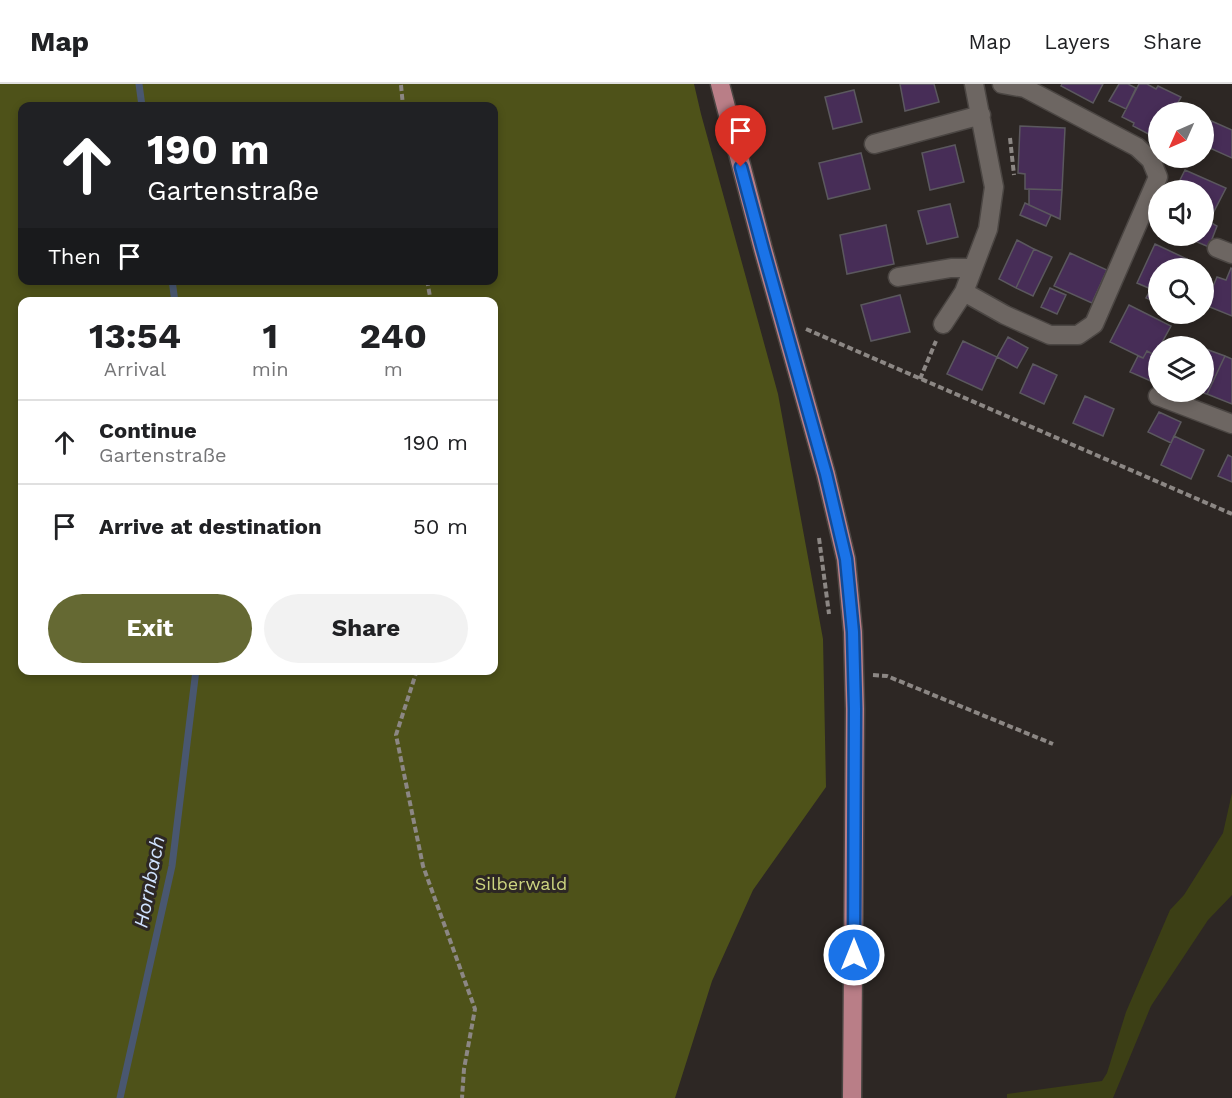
<!DOCTYPE html>
<meta charset="utf-8">
<style>
body{margin:0;font-family:"Work Sans",sans-serif;background:#f2f2f2;color:#202124;height:100vh;display:flex;flex-direction:column;font-size:22px;white-space:nowrap}
*{box-sizing:border-box;margin:0}
p{font-size:20px;color:#757577}
.icon{flex:none;width:33px;height:33px;fill:none;stroke:currentColor;stroke-width:2;stroke-linecap:round;stroke-linejoin:round}
.map{position:relative;flex:1;overflow:hidden}
.sheet{position:absolute;left:18px;top:213px;width:480px;height:378px;display:flex;flex-direction:column;background:#fff;border-radius:12px;box-shadow:0 3px 9px #0003}
.sheet>*{flex:none}
.hud{position:absolute;left:18px;top:18px;width:480px;height:183px;border-radius:12px;box-shadow:0 3px 9px #0003;background:#202124;color:#fff;overflow:hidden}
.needle{width:39px;rotate:225deg}
.fabs{position:absolute;left:1148px;top:18px;display:grid;gap:12px}
.fabs a{display:grid;place-items:center;width:66px;height:66px;border-radius:50%;background:#fff;box-shadow:0 3px 9px #0003;font-size:30px}
.pin{position:absolute;display:grid;place-items:center;width:51px;height:51px;color:#fff;margin:-62px -26px;border-radius:50% 50% 50% 0;rotate:-45deg;box-shadow:0 0 6px #0007}
.pin .icon{rotate:45deg}
.me{position:absolute;width:66px;margin:-33px;rotate:0deg;stroke-linejoin:round;filter:drop-shadow(0 0 4px #0008)}
.turn{display:flex;align-items:center;gap:21px;height:126px;padding:0 30px;font-size:27px}
.turn .icon{width:78px;height:78px;stroke-width:2.5}
.turn b{display:block;font-size:42px;line-height:51px}
.then{display:flex;align-items:center;height:57px;padding:0 30px;background:#0003;gap:12px;font-size:22px}
.eta{display:flex;justify-content:space-evenly;align-items:center;height:102px;text-align:center}
.eta b{font-size:36px;font-weight:700;line-height:42px}
.button{display:flex;gap:12px;margin-top:auto;padding:12px 30px}
.button a{flex:1;height:69px;border-radius:36px;background:#656933;color:#fff;font-size:24px;font-weight:700;line-height:69px;text-align:center}
.button a+a{background:#f2f2f2;color:#202124}
ul{padding:0;list-style:none}
li{display:flex;align-items:center;gap:18px;height:84px;padding:0 30px;border-top:2px solid #e0e0e0}
li div{flex:1}
li b{display:block;font-size:22px}
li em{font-style:normal}
header{display:flex;align-items:center;gap:36px;box-sizing:border-box;height:84px;padding:0 30px;background:#fff;border-bottom:2px solid #e0e0e0}
header strong{font-size:28px}
nav{display:flex;gap:33px;margin-inline-start:auto;font-size:21px}
.map>svg:first-child{display:block}
.green{fill:#3c3f15}
.forest{fill:#4e5219;fill-rule:evenodd}
.lines{fill:none;stroke-linecap:round;stroke-linejoin:round}
.stream{stroke:#495770;stroke-width:7}
.building{fill:#472d57;stroke:#5b585e;stroke-width:1.5}
.minor-casing{stroke:#4b4643;stroke-width:21}
.major-casing{stroke:#4b4643;stroke-width:21}
.path{stroke:#8c8784;stroke-width:4;stroke-dasharray:6 3;stroke-linecap:butt}
.minor{stroke:#6d6662;stroke-width:18}
.major{stroke:#b97e87;stroke-width:18}
.route-casing{stroke:#114b97;stroke-width:15}
.route{stroke:#1a73e8;stroke-width:10}
.labels{text-anchor:middle;dominant-baseline:central;stroke-width:6;stroke-linejoin:round;paint-order:stroke}
.park-label{font-size:18px;fill:#ccd47f;stroke:#2d2724}
.water-label{font-size:20px;font-style:italic;fill:#d0e3ff;stroke:#2d2724}
</style>
<header>
<strong>Map</strong>
<nav><a>Map</a><a>Layers</a><a>Share</a></nav>
</header>
<div class="map">
<svg width="1232" height="1014" viewBox="0 0 1232 1014">
<rect width="100%" height="100%" fill="#2d2724"/>
<path class="green" d="M1232,709V811L1208,836L1151,922L1113,1014H1007V1010L1102,997L1107,989L1126,928L1170,826L1184,811L1223,749Z"/>
<path class="forest" d="M0,0H694L701,30L778,310L823,555L826,703L753,806L712,897L675,1014H0ZM22,22H494V196H22ZM22,218H494V586H22Z"/>
<g class="lines">
<path class="stream" d="M139,0L142,22
M172,196L175,218
M120,1014L172,782L196,586"/>
</g>
<path class="building" d="M900,0H934L939,18L905,27Z
M1062,0H1103L1093,19L1061,2Z
M1119,0H1128L1136,4L1126,25L1109,17Z
M1139,0H1147L1156,5L1158,2L1181,13L1173,28H1158V55L1133,42L1134,39L1122,33Z
M854,6L862,38L833,45L825,13Z
M1207,35L1232,46V74L1203,61V40Z
M1020,42L1065,44L1062,106L1025,105V90L1018,89Z
M955,61L964,98L930,106L922,69Z
M861,69L870,105L828,115L819,79Z
M1185,86L1226,104L1209,137L1203,134V106H1175Z
M1029,105L1062,106L1060,135L1029,121Z
M1025,119L1051,131L1046,142L1020,131Z
M950,120L958,153L927,160L918,127Z
M1203,134L1217,142L1209,163L1185,153L1186,152H1203Z
M886,141L894,180L847,190L840,151Z
M1017,156L1034,165L1016,204L999,195Z
M1155,160L1187,175L1182,184H1158V208L1137,199Z
M1034,165L1052,173L1033,212L1016,204Z
M1070,169L1107,186L1092,219L1054,202Z
M1231,184L1232,185V232L1205,221L1217,193L1226,196Z
M1050,204L1066,211L1057,230L1041,223Z
M1151,205L1158,208V219L1146,214Z
M900,211L910,248L871,257L861,221Z
M1129,221L1171,242L1160,262H1158V267L1156,272L1147,267L1143,274L1110,258Z
M1008,253L1028,264L1017,284L997,273Z
M963,257L997,273L982,306L947,290Z
M1203,264L1225,272L1207,310L1200,308H1203Z
M1147,267L1158,273V287L1153,298L1130,288L1138,272L1143,274Z
M1225,272L1232,275V320L1207,310Z
M1033,280L1057,291L1044,320L1020,309Z
M1085,312L1114,325L1103,352L1073,339Z
M1159,328L1181,338L1171,359L1148,348Z
M1174,352L1204,366L1191,395L1161,381Z
M1228,371L1232,373V398L1218,392Z"/>
<g class="lines">
<g class="minor-casing">
<path id="minor" d="M874,60L981,31
M1217,164L1232,170
M898,193L951,184H973
M964,208L1005,231L1050,251H1078L1094,240L1158,93L1151,76L1137,63L1025,4L1002,0
M943,240L964,208L988,145L994,103L974,0
M1158,312L1232,340"/>
</g>
<g class="major-casing">
<path id="major" d="M720,0L763,165L826,390L846,475L853,548L855,625L852,1014"/>
</g>
<path class="path" d="M401,1L403,22
M1010,54L1014,91
M427,196L431,218
M806,245L1232,430
M920,295L936,257
M819,454L829,530
M417,586L396,651L423,782L475,925L464,985L462,1014
M873,591L887,592L1053,660"/>
<use href="#minor" class="minor"/>
<use href="#major" class="major"/>
</g>
<g class="lines">
<g class="route-casing">
<path id="route" d="M741,83L763,165L826,390L846,475L853,548L855,625L854,871"/>
</g>
<use href="#route" class="route"/>
</g>
<g class="labels">
<g class="park-label">
<text x="521" y="799">Silberwald</text>
</g>
<g class="water-label">
<text transform="translate(149 798) rotate(-79)">Hornbach</text>
</g>
</g>
</svg>
<div class="fabs">
<a><svg class="needle" viewBox="-14 -14 28 28"><path d="M0-13l5 13h-10z" fill="#e53935"/><path d="M0 13l5-13h-10z" fill="#757577"/></svg></a>
<a><svg class="icon" aria-label="sound" viewBox="0 0 24 24"><path d="M4 9h4l5-4v14l-5-4H4zM17 9q2 3 0 6"/></svg></a>
<a><svg class="icon" aria-label="search" viewBox="0 0 24 24"><circle cx="10" cy="10" r="6"/><path d="M15 15l6 6"/></svg></a>
<a><svg class="icon" aria-label="layers" viewBox="0 0 24 24"><path d="M12 4l9 5-9 5-9-5zM3 14l9 5 9-5"/></svg></a>
</div>
<div class="pin" style="left:741px;top:83px;background:#d93025"><svg class="icon" aria-label="arrive" viewBox="0 0 24 24"><path d="M6 21V4h12l-3 4 3 4H6"/></svg></div>
<svg class="me" style="left:854px;top:871px" viewBox="-20 -20 40 40"><circle r="17" fill="#1a73e8" stroke="#fff" stroke-width="3"/><path d="M0-11L8 9 0 5-8 9z" fill="#fff"/></svg>
<div class="hud">
<div class="turn"><svg class="icon" aria-label="ahead" viewBox="0 0 24 24"><path d="M12 20V5M6 11l6-6 6 6"/></svg><div><b>190 m</b>Gartenstraße</div></div>
<div class="then">Then<svg class="icon" aria-label="arrive" viewBox="0 0 24 24"><path d="M6 21V4h12l-3 4 3 4H6"/></svg></div>
</div>
<section class="sheet">
<div class="eta">
<div><b>13:54</b><p>Arrival</p></div>
<div><b>1</b><p>min</p></div>
<div><b>240</b><p>m</p></div>
</div>
<ul>
<li><svg class="icon" aria-label="ahead" viewBox="0 0 24 24"><path d="M12 20V5M6 11l6-6 6 6"/></svg><div><b>Continue</b><p>Gartenstraße</p></div><em>190 m</em></li>
<li><svg class="icon" aria-label="arrive" viewBox="0 0 24 24"><path d="M6 21V4h12l-3 4 3 4H6"/></svg><div><b>Arrive at destination</b></div><em>50 m</em></li>
</ul>
<div class="button"><a>Exit</a><a>Share</a></div>
</section>
</div>
